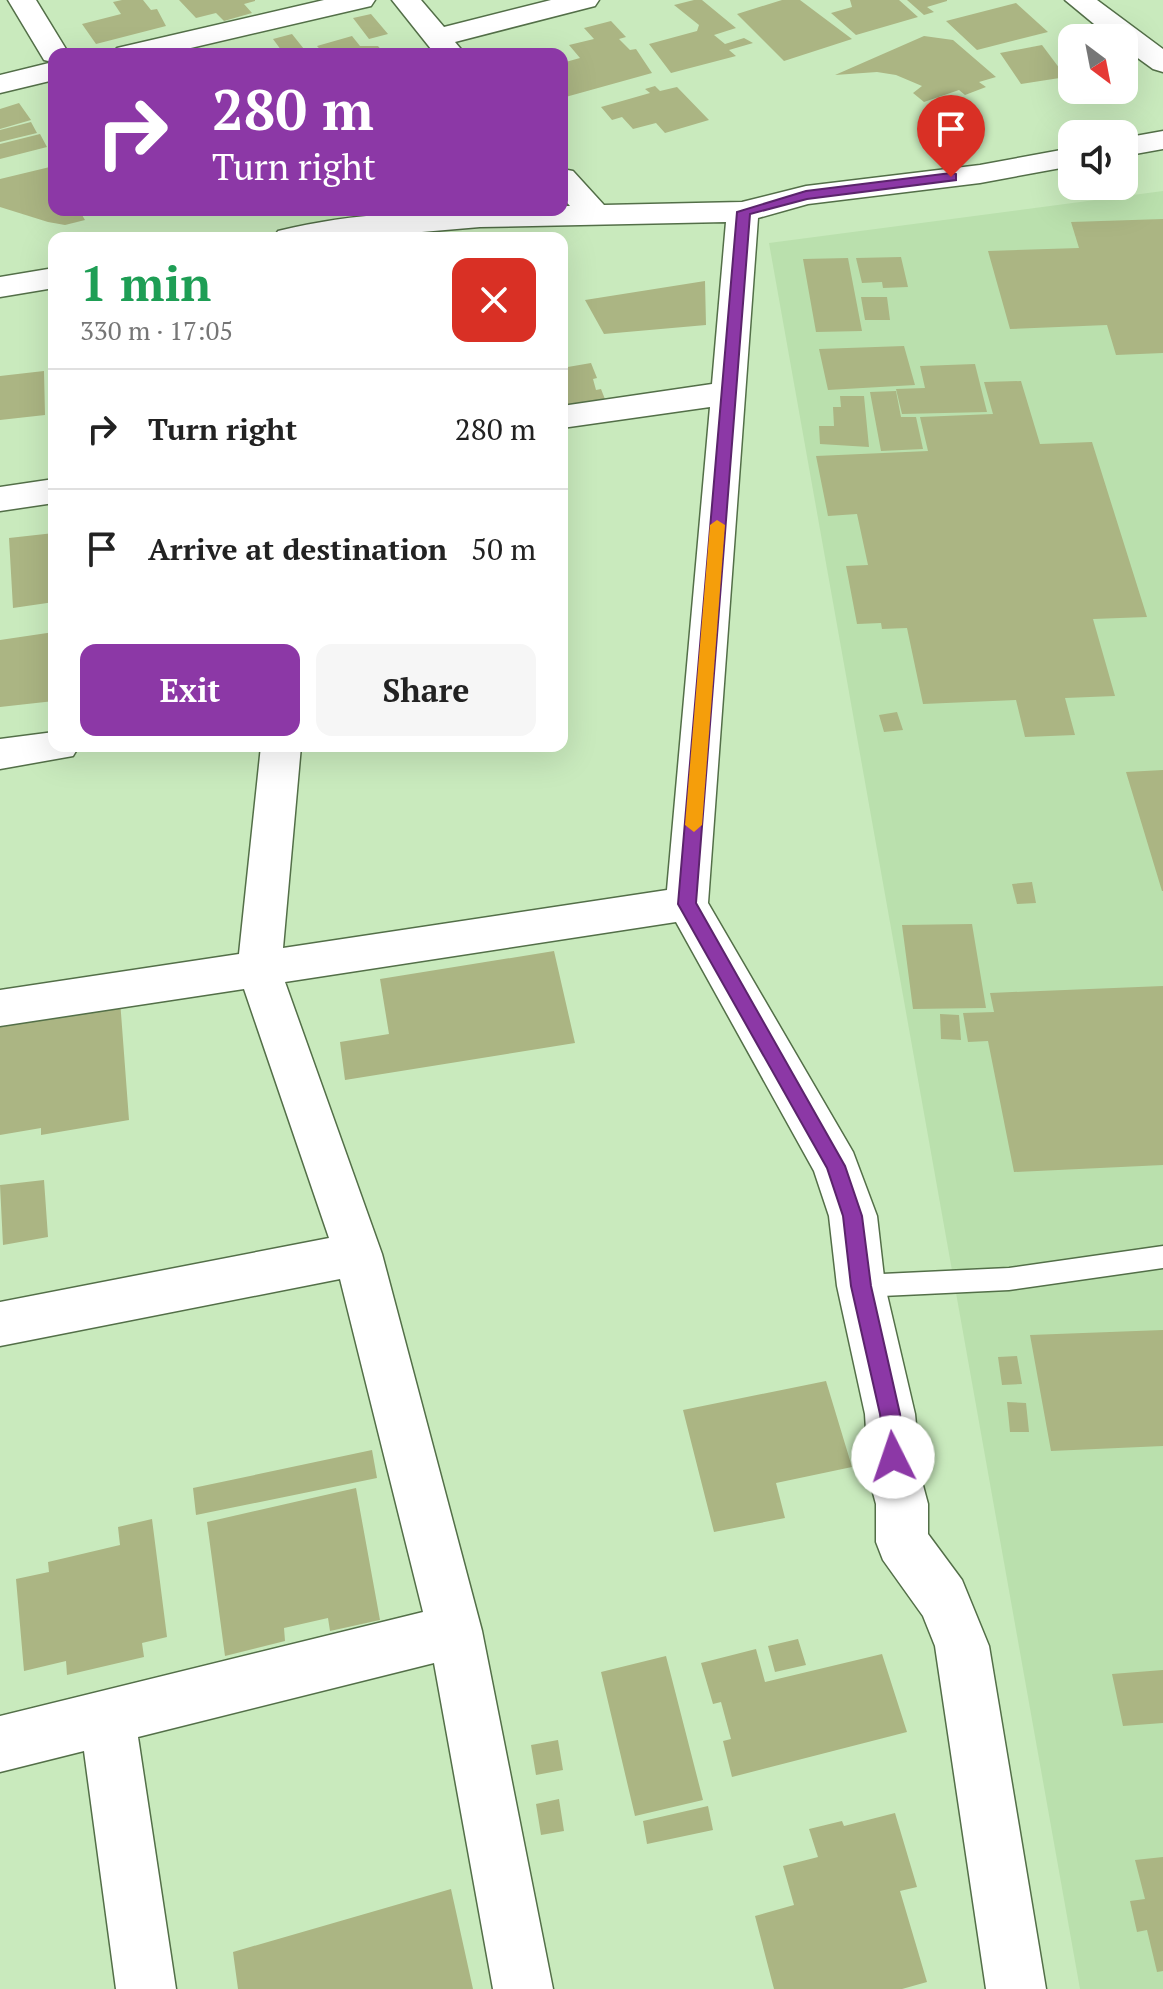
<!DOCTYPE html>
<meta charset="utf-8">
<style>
body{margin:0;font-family:"PT Serif",serif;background:#f6f6f6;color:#222;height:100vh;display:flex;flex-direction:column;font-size:30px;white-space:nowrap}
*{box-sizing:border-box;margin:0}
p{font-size:26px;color:#767676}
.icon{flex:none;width:44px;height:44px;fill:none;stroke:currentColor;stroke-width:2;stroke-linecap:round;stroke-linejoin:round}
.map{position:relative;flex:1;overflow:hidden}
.sheet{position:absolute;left:48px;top:232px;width:520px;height:520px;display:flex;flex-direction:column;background:#fff;border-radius:16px;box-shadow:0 8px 32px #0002}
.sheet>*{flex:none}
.guide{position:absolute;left:48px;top:48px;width:520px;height:168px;border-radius:16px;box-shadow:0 8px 32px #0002;background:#8c38a6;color:#fff;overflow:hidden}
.needle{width:52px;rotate:148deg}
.tools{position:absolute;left:1058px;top:24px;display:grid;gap:16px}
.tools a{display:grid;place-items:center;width:80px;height:80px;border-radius:16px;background:#fff;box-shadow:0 8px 32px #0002;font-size:40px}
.pin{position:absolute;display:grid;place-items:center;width:68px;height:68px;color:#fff;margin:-82px -34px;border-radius:50% 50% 50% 0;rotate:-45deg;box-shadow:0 0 8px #0007}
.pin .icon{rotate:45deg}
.me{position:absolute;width:88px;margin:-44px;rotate:356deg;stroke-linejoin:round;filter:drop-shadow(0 0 6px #0008)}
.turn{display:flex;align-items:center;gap:28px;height:168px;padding:0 32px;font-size:36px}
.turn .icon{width:104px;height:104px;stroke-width:2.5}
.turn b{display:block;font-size:56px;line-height:68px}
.round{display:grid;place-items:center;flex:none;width:84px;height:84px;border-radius:16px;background:#f6f6f6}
.overview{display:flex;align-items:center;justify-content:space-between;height:136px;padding:0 32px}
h1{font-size:48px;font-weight:600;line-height:60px;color:#1e9e55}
.button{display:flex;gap:16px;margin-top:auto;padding:16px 32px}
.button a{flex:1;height:92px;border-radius:16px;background:#8c38a6;color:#fff;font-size:32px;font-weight:600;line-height:92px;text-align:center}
.button a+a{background:#f6f6f6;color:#222}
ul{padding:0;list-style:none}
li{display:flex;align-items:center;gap:24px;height:120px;padding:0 32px;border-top:2px solid #e0e0e0}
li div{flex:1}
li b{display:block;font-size:30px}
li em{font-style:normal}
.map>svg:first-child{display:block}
.built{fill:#bae0ad}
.building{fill:#abb583}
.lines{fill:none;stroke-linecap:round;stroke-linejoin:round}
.lane-casing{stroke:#536f48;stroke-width:3}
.street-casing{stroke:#536f48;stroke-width:3}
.lane{fill:#fff;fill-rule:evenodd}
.street{fill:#fff;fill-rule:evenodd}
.route{fill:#8c38a6;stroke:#5b246c;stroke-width:2}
.slow{fill:#f59e0b}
</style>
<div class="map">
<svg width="1163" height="1989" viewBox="0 0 1163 1989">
<rect width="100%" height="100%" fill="#c9eabd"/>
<path class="built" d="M1163,191V1989H1080L769,243Z"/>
<path class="building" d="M122,0H143L151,10L157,9L166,26L96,44L82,24L121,14L113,2Z
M179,0H255V1L244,4L252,13L224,21L216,13L196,18Z
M694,0H702L736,28L714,35L725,44L744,38L753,43L729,50L736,56L671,73L649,44L697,31L699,25L674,5Z
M782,0H800L852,39L784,61L737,14Z
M850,0H899L918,17L856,35L831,13L852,7Z
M907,0H947V1L927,7L934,12L924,15Z
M1016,3L1048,32L977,50L946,21Z
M371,14L388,34L369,39L353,18Z
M611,21L626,37L619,39L630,50L636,49L652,73L562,98V63L580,58L569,45L594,39L584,28Z
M292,34L308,54H284L273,39Z
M352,36L360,46H378L383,52L391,50L395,54H324L317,46Z
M924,36L953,40L996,77L979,82L986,87L965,95L959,90L924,102L913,93L922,86L896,75L877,72L835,75Z
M1042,45L1066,77L1021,84L1000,53Z
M655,86L660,91L677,87L709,120L665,133L656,123L633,129L622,117L612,120L601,107L650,93L645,89Z
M19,103L31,120L0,129V109Z
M31,122L37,133L0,142V130Z
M40,134L47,147L0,159V144Z
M54,166V210H79L85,220L65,225L48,222L0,207V179Z
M1163,219V353L1116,355L1107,325L1010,329L988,251L1079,248L1071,222Z
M901,257L908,287L883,288L882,282L862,283L856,258Z
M848,258L862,331L816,332L803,259Z
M705,281L706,325L604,334L585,300Z
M861,297H887L890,320H865Z
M904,346L915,385L828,390L819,349Z
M591,363L597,378L593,379L596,390L601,389L608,407L562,411V368Z
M975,364L987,412L902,414L896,389L925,388L920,366Z
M44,371L45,415L0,420V376Z
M1021,381L1040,444L1092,442L1147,617L1093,619L1115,696L1065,698L1075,735L1025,737L1016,700L923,704L907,628L882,629L881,623L857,624L846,566L868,565L857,514L828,516L816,456L928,451L920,417L993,414L984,382Z
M896,391L901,417H916L923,449L881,451L870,392Z
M840,396H864L869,447L820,444L819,426H834L833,407H841Z
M54,533V602L13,608L9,538Z
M54,632V701L0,707V640Z
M897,712L903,730L884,732L879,715Z
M1163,770V891H1162L1126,772Z
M1032,882L1036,903L1017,904L1012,884Z
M972,924L986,1008L913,1009L902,925Z
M554,951L575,1043L345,1080L340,1042L389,1034L380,979Z
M1163,986V1165L1014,1172L988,1041L968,1042L963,1013L994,1012L990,993Z
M120,1000L129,1120L41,1135V1128L0,1135V1018Z
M940,1014L959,1015L961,1040L941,1039Z
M44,1180L48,1237L3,1245L0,1185Z
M1163,1330V1446L1051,1451L1030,1335Z
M1017,1356L1022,1384L1002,1385L998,1357Z
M826,1381L852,1467L776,1483L785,1518L714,1532L683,1410Z
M1007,1402L1026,1403L1029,1432H1010Z
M372,1450L377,1478L196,1515L193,1488Z
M356,1488L380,1620L330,1631L328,1618L284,1628L285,1641L225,1656L207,1522Z
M152,1519L167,1637L142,1643L144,1657L67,1675L66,1661L24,1671L16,1579L49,1572L48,1562L120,1545L118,1527Z
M798,1639L806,1665L775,1672L768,1646Z
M756,1649L765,1682L882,1654L907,1732L732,1777L723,1741L731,1739L721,1702L713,1704L701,1663Z
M666,1656L703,1800L635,1816L601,1672Z
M1163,1670V1723L1123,1726L1112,1674Z
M558,1740L563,1770L536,1775L531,1745Z
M559,1799L564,1831L541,1835L536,1804Z
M708,1806L713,1830L647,1844L643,1821Z
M895,1813L917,1887L900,1891L927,1982L902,1989H774L755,1916L794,1905L783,1866L818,1857L809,1829L842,1821L844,1826Z
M1163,1857V1971L1157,1972L1147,1930L1137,1932L1130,1901L1145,1899L1135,1860Z
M451,1889L473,1989H238L233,1952Z"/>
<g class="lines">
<g class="lane-casing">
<path id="lane" d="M1163,1246V1268L1009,1290L861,1297L852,1294L849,1286L852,1278L861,1275L1009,1268Z"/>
</g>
<g class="street-casing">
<path id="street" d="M8,0H36L69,54H54V80L0,93V75L53,62L44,60Z
M324,0H375L371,6L165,54H112L117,48Z
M392,0H421L444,27L551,0H599L595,6L455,42L465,54H435Z
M1065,0H1097L1163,49V72L1153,69L1124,48V38H1111Z
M1163,131V149L1124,156V138Z
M1072,148V166L980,183L808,204L758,218L708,903L853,1152L877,1216L885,1286L915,1414L921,1478L928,1504V1534L962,1580L989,1646L1046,1989H986L935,1646L923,1616L883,1560L876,1542V1504L869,1478L865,1414L837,1286L829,1216L814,1171L676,922L285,982L382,1254L482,1631L553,1989H493L434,1663L138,1737L176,1989H116L84,1751L0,1772V1716L423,1612L340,1279L0,1346V1302L329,1238L244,989L0,1026V990L239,954L261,746H301L283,948L667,890L710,407L562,428V406L712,384L726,222L480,227L352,238H273L278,231C370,208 468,210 562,210V206H570L562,197V169L573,171L604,205L742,202L806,186L980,165Z
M54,268V288L0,297V277Z
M54,479V503L0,511V487Z
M54,732V746H79L73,756L0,769V739Z"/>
</g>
<use href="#lane" class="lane"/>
<use href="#street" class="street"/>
</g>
<path class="route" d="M951,173L956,174V180L807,199L750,214L696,903L845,1166L862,1216L871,1286L900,1414L904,1457L901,1464L893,1467L886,1464L880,1414L851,1286L843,1216L827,1168L678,904L737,212L806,191Z"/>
<path class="slow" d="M717,520L725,525L702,825L694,832L685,825L710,525Z"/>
</svg>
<div class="tools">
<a><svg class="needle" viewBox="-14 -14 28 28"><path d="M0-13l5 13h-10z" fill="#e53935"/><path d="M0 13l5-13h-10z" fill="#767676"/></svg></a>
<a><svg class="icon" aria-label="sound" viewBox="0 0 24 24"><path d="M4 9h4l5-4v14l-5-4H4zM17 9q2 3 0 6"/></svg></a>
</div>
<div class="pin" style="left:951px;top:177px;background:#d93025"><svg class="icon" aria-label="arrive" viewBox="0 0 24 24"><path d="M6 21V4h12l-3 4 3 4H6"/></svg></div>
<svg class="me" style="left:893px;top:1457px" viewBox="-20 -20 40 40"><circle r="19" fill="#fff"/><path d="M0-13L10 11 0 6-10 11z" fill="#8c38a6"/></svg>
<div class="guide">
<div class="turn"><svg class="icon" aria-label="right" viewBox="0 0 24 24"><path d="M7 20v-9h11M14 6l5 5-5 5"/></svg><div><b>280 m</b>Turn right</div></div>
</div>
<section class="sheet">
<div class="overview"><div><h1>1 min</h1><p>330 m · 17:05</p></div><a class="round" style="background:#d93025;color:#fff"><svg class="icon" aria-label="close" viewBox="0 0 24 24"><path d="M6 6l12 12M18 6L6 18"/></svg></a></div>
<ul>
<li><svg class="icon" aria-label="right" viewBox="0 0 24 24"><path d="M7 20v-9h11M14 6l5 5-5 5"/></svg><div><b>Turn right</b></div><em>280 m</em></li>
<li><svg class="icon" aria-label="arrive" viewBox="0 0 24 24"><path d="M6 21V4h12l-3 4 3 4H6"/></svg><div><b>Arrive at destination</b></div><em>50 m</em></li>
</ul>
<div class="button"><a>Exit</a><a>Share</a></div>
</section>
</div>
